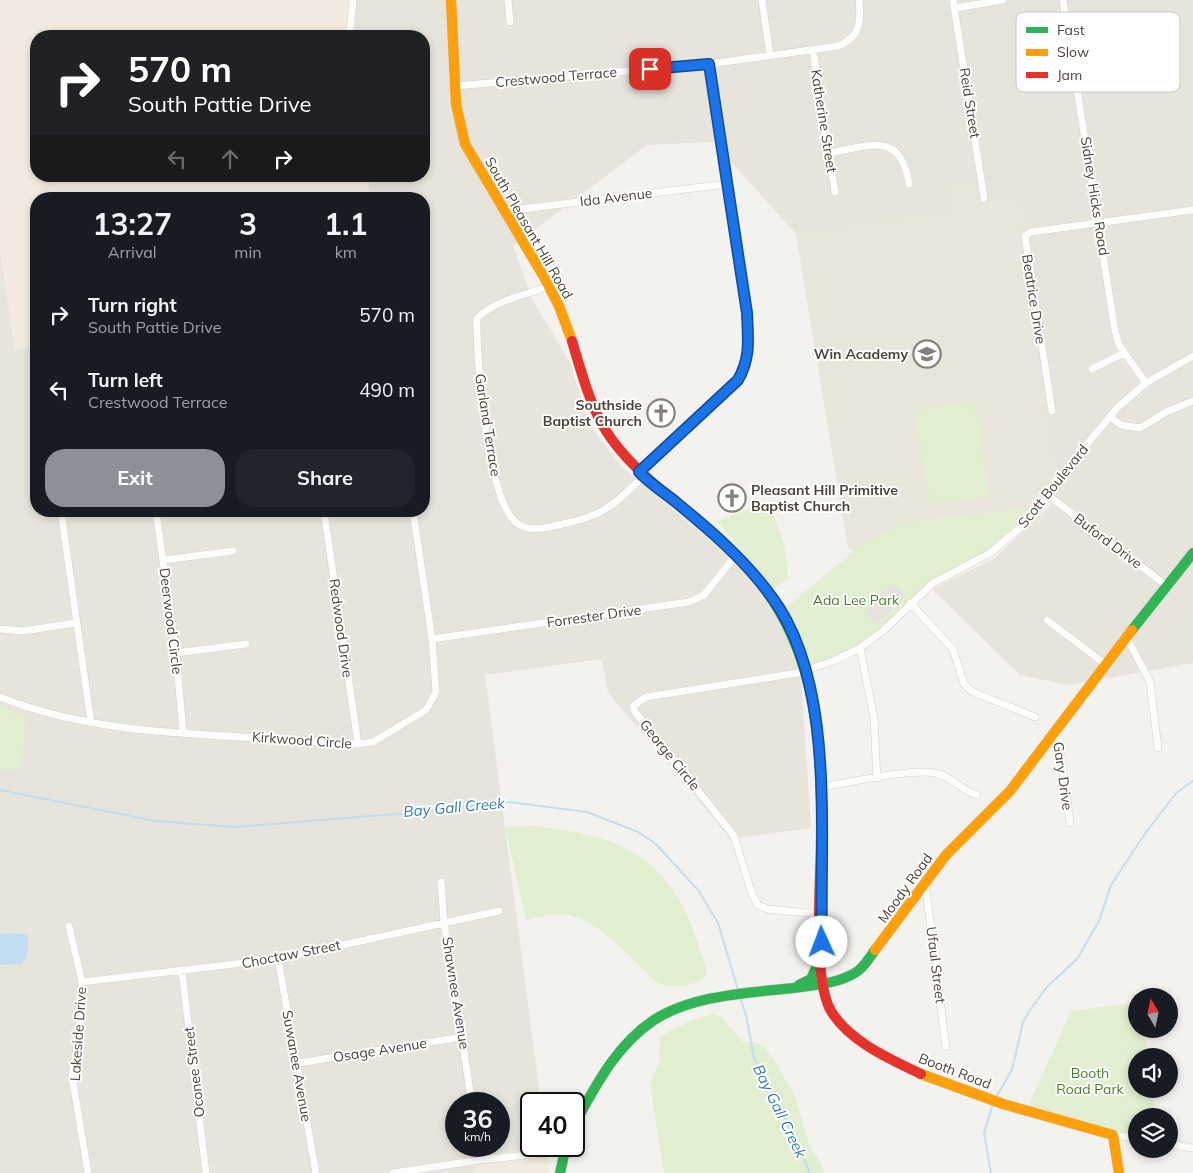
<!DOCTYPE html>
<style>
body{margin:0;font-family:Mulish,sans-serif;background:#20242c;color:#f1f3f6;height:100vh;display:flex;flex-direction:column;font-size:19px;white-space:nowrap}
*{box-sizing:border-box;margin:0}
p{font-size:16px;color:#9ea1a6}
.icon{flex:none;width:28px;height:28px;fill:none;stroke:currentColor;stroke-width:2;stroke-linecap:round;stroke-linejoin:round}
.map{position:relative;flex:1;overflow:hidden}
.sheet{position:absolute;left:30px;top:192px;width:400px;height:325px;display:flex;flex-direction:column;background:#171b24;border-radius:20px;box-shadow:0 2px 8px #0003}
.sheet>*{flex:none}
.top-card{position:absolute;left:30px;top:30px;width:400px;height:152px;border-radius:20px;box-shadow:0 2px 8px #0003;background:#202124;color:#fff;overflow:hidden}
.needle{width:32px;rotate:351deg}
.controls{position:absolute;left:1128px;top:988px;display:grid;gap:10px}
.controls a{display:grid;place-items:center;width:50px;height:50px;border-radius:50%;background:#171b24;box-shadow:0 2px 8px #0003;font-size:25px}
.speed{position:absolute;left:445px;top:1092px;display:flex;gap:10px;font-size:25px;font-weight:700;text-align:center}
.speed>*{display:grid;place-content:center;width:65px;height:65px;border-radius:50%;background:#171b24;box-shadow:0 2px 8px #0003;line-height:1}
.speed small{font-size:12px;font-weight:400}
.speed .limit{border:2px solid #111;border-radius:8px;background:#fff;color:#111}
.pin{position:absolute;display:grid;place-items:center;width:42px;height:42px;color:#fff;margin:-21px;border-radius:10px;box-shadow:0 2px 8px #0006}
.me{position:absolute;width:55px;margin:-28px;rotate:358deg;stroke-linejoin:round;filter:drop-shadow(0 0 4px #0008)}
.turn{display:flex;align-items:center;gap:18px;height:105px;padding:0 15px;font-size:22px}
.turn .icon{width:65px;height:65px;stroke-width:2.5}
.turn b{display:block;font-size:35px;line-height:42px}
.lanes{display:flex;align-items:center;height:48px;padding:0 15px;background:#0003;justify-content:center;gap:25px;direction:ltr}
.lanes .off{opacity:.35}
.eta{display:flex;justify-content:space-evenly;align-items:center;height:85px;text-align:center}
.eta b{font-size:30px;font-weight:700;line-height:35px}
.button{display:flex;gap:10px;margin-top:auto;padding:10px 15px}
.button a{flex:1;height:58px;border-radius:20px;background:#8c9099;color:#fff;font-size:20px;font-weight:700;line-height:58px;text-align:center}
.button a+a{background:#20242c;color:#f1f3f6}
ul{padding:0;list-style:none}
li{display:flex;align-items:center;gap:15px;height:75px;padding:0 15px}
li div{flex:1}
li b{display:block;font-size:19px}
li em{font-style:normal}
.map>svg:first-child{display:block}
.residential{fill:#e7e4dc;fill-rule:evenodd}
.commercial{fill:#f3ebdf}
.education{fill:#eae5da}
.green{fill:#e1eecf}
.parking{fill:#e6e3df}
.water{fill:#c0ddf1}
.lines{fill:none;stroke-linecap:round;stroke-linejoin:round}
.stream{stroke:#c0ddf1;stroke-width:2}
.street-casing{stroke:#d2d0cb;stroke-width:8}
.fast-casing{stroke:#d3cfc5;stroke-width:11}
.slow-casing{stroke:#d3cfc5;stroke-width:11}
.jam-casing{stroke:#d3cfc5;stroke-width:11}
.street{stroke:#fdfdfc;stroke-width:7}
.fast{stroke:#30b455;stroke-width:10}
.slow{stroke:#ff9f0a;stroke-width:10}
.jam{stroke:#e5322d;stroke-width:10}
.route-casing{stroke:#114b97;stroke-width:12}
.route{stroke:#1a73e8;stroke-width:9}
.labels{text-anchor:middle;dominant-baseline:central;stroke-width:4;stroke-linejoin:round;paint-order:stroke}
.street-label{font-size:14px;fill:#4b4439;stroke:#fff}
.poi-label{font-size:14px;font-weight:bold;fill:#4b4439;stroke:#fff;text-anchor:end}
.park-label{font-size:14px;fill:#4a7f2a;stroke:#fff}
.water-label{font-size:15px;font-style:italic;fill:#2e7ab2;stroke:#fff}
.key{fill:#fff;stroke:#c9c7c4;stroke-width:1}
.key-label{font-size:14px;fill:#4b4439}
</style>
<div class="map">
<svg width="1193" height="1173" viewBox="0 0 1193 1173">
<rect width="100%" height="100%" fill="#f4f2ee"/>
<path class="residential" d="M352,0H1193V663L1069,685L1020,675L932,589L995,558L1051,505L1056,474L1017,225L1026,224L977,199L974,181L949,211L796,234L713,142L647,145L513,246L532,299L569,361L591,427L623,468L740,565L780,617L801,679L811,828L730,839L681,778L608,693L602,659L485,675L541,1104H531V1146L546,1147L474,1157L475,1173H0V249L15,349L36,346V511H424V199H370L368,176H424V36H356ZM456,1104H499V1146H456Z"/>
<path class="commercial" d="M0,0H352L356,36H36V176H368L370,199H36V346L15,350L0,249Z
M546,1147L549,1173H475L474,1157Z"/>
<path class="education" d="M974,180L977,199L1022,193L1026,224L1017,225L1056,474L1030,508L899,523L854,551L848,549L796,234L949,211L945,186Z"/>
<path class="green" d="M974,400L990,496L930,506L914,410Z
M767,502C780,529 787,548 788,578L774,588L717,521Z
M1030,508V512L990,552L932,582L878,633L859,647L808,669L783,610L854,551L898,523Z
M0,706L26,717L24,751L18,768L10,771L0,769Z
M535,826C604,834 658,848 688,917C695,933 700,951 706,968V976C697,986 672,989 659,983C652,980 645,970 639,965C624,950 608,934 589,923C570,910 547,914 526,920L505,827Z
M1136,1003V1029H1144L1148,1056H1136V1089H1152L1155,1116H1136V1138L1026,1111L1071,1011Z
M713,1014L721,1016L743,1042H756L763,1046L775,1062L794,1094L810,1148L820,1162L824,1173H664L650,1085L659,1063L660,1036L690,1021Z"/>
<path class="parking" d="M892,584L906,596L877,624L865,611Z"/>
<path class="water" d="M14,933L27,935C29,946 29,956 21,964L0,965V934Z"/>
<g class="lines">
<path class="stream" d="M0,790L156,821L234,827L433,811L509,802L587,812L638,832L655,843L698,890L718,923L738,990
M740,997L746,1015L754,1058L775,1095L810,1173
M996,1097L1012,1070L1023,1022L1030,1010L1047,987L1077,959L1099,921L1111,885L1144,835L1176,793L1193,781
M991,1173L984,1133L993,1104"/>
<g class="street-casing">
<path id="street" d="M508,0L510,22
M762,0L770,55
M953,0L984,198
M1063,0L1115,331L1119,345L1146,383
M955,8L1003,0
M344,36L350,31L353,0
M813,50L835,192
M456,86L709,64L839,46C861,36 861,21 859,0
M829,153C869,146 901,130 909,184
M505,211L727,184
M549,286C523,296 498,299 477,318C476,355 487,505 518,524C532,533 549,527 563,524C603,516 615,505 643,476
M1092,369L1124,353
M1052,411L1025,236L1031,232L1193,210
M1110,417L1121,425L1140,428L1166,412L1193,401
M639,472L738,380L747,364V313L709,64
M1049,496L1167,586
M61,511L91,723
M156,511L176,653L183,732
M324,511L358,744
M164,560L233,551
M910,603L953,649L964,684L973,692L1035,717
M1047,620L1105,664
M0,629L23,631L76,623
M1127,638L1150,682L1158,748
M432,639L689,602L704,595L736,555
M860,648L874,718L877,778
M176,653L246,644
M0,697C102,738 215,733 323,742L358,744L373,742L426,710L436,692L432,639L413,511
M1057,729L1070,823
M820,787C848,783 911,768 936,773C952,777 961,790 977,795
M441,882L444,922L472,1104
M925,882L946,1047
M821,914L767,909L758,905L752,894L734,836L635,712L633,706L646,697L798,673L836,660L860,648L884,630L933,583L990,553L1013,534L1030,520L1078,455L1118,407L1146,383L1193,356
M69,926L82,982L79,1034L72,1076L88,1173
M278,959L316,1173
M182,972L206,1173
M82,982L278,959L499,911
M298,1063L463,1037
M1113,1135L1136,1138
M1169,1144L1193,1148
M478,1146L480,1160
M393,1173L480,1160L564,1151"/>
</g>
<g class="fast-casing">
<path id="fast" d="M659,488C688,512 718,535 744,563C817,642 822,738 821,840
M1132,630L1193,553
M799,985L811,979L820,959
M574,1125C595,1087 616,1045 654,1020C693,995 748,993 793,988C815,985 836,984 855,973C864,968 869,958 875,950
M560,1173L566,1146"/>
</g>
<g class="slow-casing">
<path id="slow" d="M451,0L456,104L465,144L544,277L559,306L572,341
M875,950L946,855L1010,791L1132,630
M921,1074L1003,1104L1113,1135L1119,1173"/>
</g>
<g class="jam-casing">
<path id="jam" d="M572,341C593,412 600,439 659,488
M821,840C821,880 812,979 831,1011C850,1042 890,1059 921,1074"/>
</g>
<use href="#street" class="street"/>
<use href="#fast" class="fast"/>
<use href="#slow" class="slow"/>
<use href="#jam" class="jam"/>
</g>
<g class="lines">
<g class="route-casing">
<path id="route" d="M650,69L709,64L747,313C748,339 751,357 738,380L639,472C650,484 665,493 677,503C711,531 745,560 771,596C837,683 819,837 822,942"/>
</g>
<use href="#route" class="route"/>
</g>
<defs>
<g id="school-ring" transform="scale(1.4375)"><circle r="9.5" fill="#fff" stroke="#868178" stroke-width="1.5"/><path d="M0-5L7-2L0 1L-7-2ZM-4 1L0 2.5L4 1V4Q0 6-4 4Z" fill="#868178"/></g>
<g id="church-ring" transform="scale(1.4375)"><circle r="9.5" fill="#fff" stroke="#868178" stroke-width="1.5"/><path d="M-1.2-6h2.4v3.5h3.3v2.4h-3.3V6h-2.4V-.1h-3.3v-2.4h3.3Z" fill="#868178"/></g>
</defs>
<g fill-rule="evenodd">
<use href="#school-ring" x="927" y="354"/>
<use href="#church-ring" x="661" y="413"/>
<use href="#church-ring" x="732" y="498"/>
</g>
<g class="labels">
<g class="street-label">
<text transform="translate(556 77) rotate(-5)">Crestwood Terrace</text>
<text transform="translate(970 103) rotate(81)">Reid Street</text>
<text transform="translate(824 121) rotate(81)">Katherine Street</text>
<text transform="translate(1095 196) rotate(81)">Sidney Hicks Road</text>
<text transform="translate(616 197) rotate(-7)">Ida Avenue</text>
<text transform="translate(529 228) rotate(60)">South Pleasant Hill Road</text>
<text transform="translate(1034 299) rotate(81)">Beatrice Drive</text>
<text transform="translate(488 425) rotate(81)">Garland Terrace</text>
<text transform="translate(1053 486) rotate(-51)">Scott Boulevard</text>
<text transform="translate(1108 541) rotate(37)">Buford Drive</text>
<text transform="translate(594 616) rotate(-8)">Forrester Drive</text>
<text transform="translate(171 621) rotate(83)">Deerwood Circle</text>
<text transform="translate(341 628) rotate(82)">Redwood Drive</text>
<text transform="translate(302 740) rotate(4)">Kirkwood Circle</text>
<text transform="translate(670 755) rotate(51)">George Circle</text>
<text transform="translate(1063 776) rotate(82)">Gary Drive</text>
<text transform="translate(905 888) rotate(-54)">Moody Road</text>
<text transform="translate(291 954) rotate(-11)">Choctaw Street</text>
<text transform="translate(936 965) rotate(83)">Ufaul Street</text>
<text transform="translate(456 993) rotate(81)">Shawnee Avenue</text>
<text transform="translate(78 1034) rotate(-86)">Lakeside Drive</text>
<text transform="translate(380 1050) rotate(-9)">Osage Avenue</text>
<text transform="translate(297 1066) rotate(80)">Suwanee Avenue</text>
<text transform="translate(955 1071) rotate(21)">Booth Road</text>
<text transform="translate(194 1072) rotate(-97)">Oconee Street</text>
</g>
<g class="poi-label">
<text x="908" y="354">Win Academy</text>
<text x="642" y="405">Southside<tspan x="642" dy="16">Baptist Church</tspan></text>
<text x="751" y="490" text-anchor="start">Pleasant Hill Primitive<tspan x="751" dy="16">Baptist Church</tspan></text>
</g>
<g class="park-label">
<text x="856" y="600">Ada Lee Park</text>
<text x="1090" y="1073">Booth<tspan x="1090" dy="16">Road Park</tspan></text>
</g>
<g class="water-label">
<text transform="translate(454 807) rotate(-5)">Bay Gall Creek</text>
<text transform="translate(780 1111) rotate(64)">Bay Gall Creek</text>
</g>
</g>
<rect x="1016" y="12" width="164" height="80" rx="8" class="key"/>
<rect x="1026" y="27" width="22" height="6" fill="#30b455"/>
<rect x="1026" y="49" width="22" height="7" fill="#ff9f0a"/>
<rect x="1026" y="72" width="22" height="6" fill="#e5322d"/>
<g class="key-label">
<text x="1057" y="35">Fast</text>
<text x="1057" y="57">Slow</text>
<text x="1057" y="80">Jam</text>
</g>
</svg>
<div class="controls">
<a><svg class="needle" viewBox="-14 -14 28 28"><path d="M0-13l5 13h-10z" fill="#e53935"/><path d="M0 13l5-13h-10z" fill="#9ea1a6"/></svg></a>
<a><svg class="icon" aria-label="sound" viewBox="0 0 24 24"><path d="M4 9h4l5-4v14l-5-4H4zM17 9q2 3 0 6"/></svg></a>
<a><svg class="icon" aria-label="layers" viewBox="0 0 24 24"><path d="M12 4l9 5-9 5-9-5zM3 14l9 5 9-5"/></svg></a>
</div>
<div class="speed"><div>36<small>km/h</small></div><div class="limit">40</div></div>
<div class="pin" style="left:650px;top:69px;background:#d93025"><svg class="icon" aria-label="arrive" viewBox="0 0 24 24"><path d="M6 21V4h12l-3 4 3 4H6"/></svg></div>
<svg class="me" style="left:822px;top:942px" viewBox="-20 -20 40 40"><circle r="19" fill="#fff"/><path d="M0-13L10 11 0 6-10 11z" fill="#1a73e8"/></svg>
<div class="top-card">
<div class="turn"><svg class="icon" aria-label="right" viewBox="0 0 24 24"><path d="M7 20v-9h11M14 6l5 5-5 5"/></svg><div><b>570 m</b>South Pattie Drive</div></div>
<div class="lanes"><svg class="icon off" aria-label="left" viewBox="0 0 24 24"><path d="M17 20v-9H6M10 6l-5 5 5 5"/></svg><svg class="icon off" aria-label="ahead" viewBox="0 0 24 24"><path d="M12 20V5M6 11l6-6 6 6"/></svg><svg class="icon" aria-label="right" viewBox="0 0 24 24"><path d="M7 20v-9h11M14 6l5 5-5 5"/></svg></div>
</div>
<section class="sheet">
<div class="eta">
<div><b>13:27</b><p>Arrival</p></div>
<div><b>3</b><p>min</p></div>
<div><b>1.1</b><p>km</p></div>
</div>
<ul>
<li><svg class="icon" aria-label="right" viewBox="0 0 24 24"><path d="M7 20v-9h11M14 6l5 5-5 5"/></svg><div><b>Turn right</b><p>South Pattie Drive</p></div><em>570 m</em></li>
<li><svg class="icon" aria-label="left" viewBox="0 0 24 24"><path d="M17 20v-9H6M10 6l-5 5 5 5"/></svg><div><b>Turn left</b><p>Crestwood Terrace</p></div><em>490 m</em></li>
</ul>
<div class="button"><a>Exit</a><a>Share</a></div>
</section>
</div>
